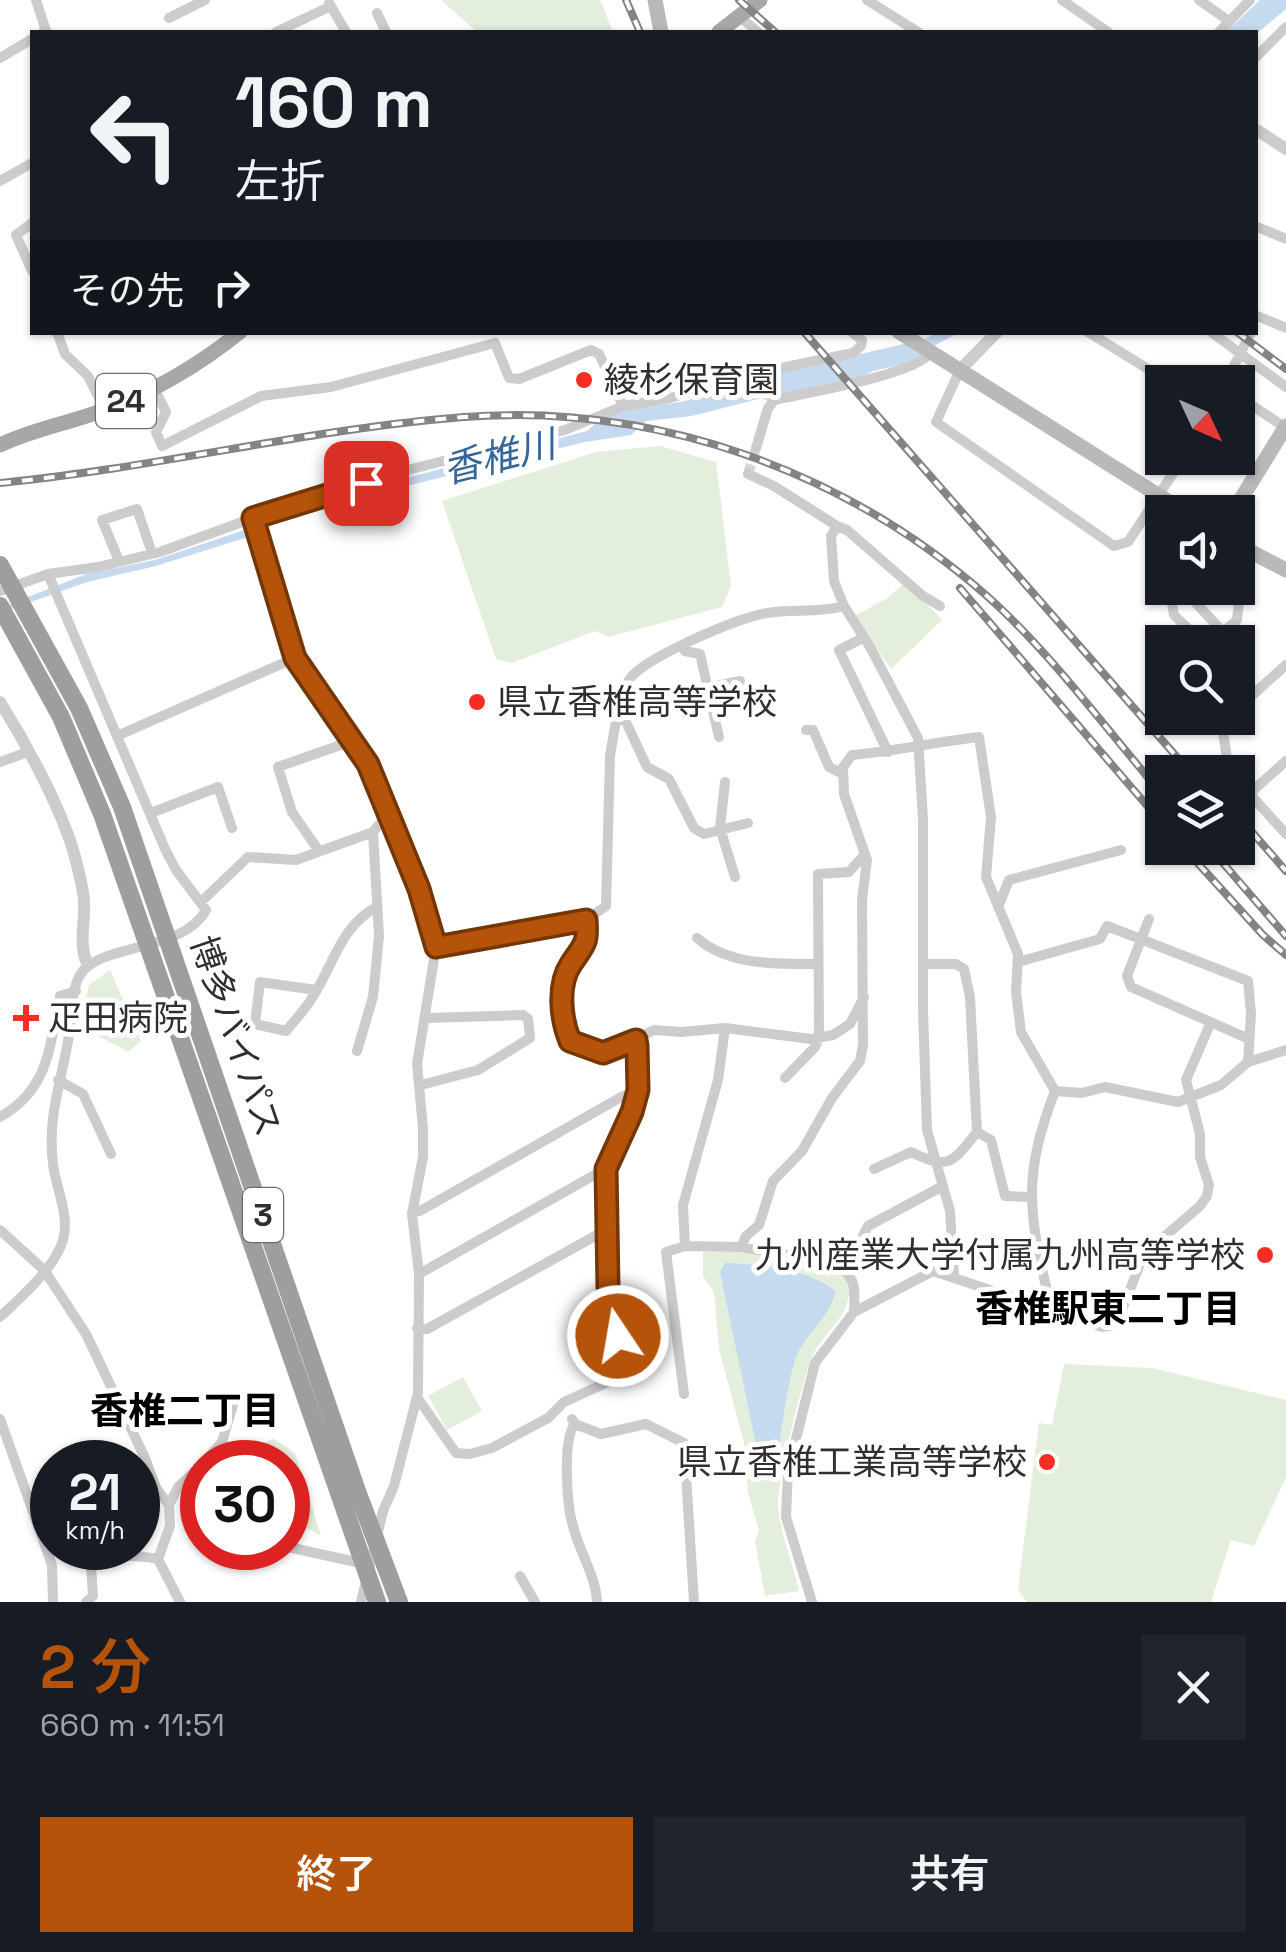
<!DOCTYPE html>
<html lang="ja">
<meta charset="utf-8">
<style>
body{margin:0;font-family:"Space Grotesk","Noto Sans JP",sans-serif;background:#20242c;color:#f1f3f6;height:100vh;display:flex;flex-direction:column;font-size:38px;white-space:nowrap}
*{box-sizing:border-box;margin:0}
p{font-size:32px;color:#9ea1a6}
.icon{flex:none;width:55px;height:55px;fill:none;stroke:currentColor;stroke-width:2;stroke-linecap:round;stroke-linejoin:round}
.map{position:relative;height:1602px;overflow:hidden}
.panel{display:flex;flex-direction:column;background:#171b24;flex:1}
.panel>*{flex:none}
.hud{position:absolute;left:30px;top:30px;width:1228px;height:305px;border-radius:0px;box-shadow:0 2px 8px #0004;background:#171b24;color:#f1f3f6;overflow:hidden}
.needle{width:65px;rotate:134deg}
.controls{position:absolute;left:1145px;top:365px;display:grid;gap:20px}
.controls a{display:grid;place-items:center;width:110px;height:110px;border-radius:0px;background:#171b24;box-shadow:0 2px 8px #0004;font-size:50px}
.speed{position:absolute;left:30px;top:1440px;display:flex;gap:20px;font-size:50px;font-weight:700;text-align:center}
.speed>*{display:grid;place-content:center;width:130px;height:130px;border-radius:50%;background:#171b24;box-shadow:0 2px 8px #0004;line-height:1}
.speed small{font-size:25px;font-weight:400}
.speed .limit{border:15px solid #d22;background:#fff;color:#111}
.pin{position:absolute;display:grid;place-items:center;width:85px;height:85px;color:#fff;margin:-42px;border-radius:20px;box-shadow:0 5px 15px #0006}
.me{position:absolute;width:110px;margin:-55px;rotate:348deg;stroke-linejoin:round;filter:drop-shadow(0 0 8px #0008)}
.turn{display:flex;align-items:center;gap:35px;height:210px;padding:0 40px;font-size:45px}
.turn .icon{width:130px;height:130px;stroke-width:2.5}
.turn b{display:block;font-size:70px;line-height:85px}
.then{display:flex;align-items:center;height:95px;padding:0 40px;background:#0003;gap:20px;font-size:38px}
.round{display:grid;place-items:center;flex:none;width:105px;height:105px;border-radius:0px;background:#20242c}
.overview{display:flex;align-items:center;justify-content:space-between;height:170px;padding:0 40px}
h1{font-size:60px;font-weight:600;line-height:75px;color:#b45309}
.action{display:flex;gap:20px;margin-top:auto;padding:20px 40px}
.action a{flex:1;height:115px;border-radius:0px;background:#b45309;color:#fff;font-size:40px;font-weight:600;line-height:115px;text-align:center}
.action a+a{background:#20242c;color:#f1f3f6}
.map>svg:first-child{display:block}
.green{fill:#e3eedc}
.water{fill:#c6daef}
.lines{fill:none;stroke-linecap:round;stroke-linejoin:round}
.minor-tunnel{stroke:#d5d5d5;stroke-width:10;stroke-dasharray:10 5;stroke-linecap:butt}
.minor{stroke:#ccc;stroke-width:10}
.tertiary{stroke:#ccc;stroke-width:12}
.secondary{stroke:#b9b9b9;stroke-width:15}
.primary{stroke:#a7a7a7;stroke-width:15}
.trunk{stroke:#9e9e9e;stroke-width:18}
.rail-casing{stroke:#848484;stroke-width:8}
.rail{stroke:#fff;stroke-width:4;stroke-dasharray:11;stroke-linecap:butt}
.route-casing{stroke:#753606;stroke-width:25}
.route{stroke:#b45309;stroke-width:18}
.poi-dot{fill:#f62d22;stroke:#fff;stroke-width:4}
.labels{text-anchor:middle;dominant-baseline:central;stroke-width:10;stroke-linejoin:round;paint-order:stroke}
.shield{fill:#fff;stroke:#6d6d6d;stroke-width:2.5}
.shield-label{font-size:32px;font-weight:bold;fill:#2f2f2f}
.poi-label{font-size:35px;fill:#2f2f2f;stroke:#fff;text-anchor:start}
.street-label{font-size:35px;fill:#2f2f2f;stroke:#fff}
.water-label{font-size:38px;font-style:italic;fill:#35669a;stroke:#fff}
.neighbourhood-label{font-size:38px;font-weight:bold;fill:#000;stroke:#fff}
</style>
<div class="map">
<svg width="1286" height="1602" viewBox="0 0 1286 1602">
<rect width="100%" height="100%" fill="#fff"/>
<path class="green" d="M441,0H600L613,32H477Z
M660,446L716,462L731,586L722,607L608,637L595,631L512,663L496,659L442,501L596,452Z
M906,582L942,620L891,669L854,616L886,599Z
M110,970L141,1041L128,1052L80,1026L89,985Z
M754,1251L833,1269L849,1281C853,1315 827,1328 813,1355C803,1376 776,1486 778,1507C781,1535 793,1564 799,1591L765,1596L755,1541L759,1531L748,1492L744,1443L719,1349L714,1292L703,1276V1252Z
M1064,1364L1152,1368L1286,1400V1477L1254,1546L1231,1540L1211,1602H1027L1018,1589L1039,1423L1052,1425Z
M463,1377L482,1411L447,1430L428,1396Z
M273,1438L295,1453L321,1536L307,1528L288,1542V1462H258L259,1446Z"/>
<path class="water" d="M1260,0H1286V9L1255,35L1226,32Z
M935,333H958L930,348L915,362L873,371L855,381L767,401L762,398L692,416L646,421L631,435L585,442L297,513L267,524L248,537L156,566L87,582L0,613V608L86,574L155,560L244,530L289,508L587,431L600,419L626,409L681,402L774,374L925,339Z
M725,1263C757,1264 810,1269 835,1291C832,1317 803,1334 795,1360C786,1390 783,1425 777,1456L759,1459L720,1272Z"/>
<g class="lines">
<path class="minor-tunnel" d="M748,474L756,448"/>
<path class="minor" d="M36,0L46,31L43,32
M867,0L918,32
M1062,0L1108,32
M1199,0L1229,21
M329,3L346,32
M377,13L386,32
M169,18L205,0
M741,18L758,32
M276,32L331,6
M1219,32L1250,0
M0,58L32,39
M1255,58L1286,27
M0,181L32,163
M32,223L16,235L32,271
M1255,226L1286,239
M1255,315L1286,328
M57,332L65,354L88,376L105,410
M1088,332L1169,382
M1211,332L1286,387
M960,370L936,422L1114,546L1128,542L1183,458
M1226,382L1251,332
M154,388L166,412L156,432L162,446L261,396L331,387L495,343L509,378L519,379L591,350L599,354L623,406
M1238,396L1286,428
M756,448L768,408L775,400C805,393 913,375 929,354
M748,474L774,486L837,526L831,536L834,581L844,606L870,647L918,738L923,819V1010L927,1130L950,1211L954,1276
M253,518L295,658L368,764L419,889L436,947L417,1064L423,1128V1157L412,1214L419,1274L418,1393L394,1486L383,1511L361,1602
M837,526L847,530L923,596L940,606
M119,561L102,520L137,509L152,553
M1179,588L1171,598L1174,615L1202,642
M1182,588L1223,632
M0,591L48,574L98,567L160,552L253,518L404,471L565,430L623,406L670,398L767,371L853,353L861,346L862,340L852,332
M863,638L839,650L888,752
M1211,642L1237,620L1239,601L1226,588
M681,646L685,651L700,654L719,737
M681,693L740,681
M1238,708L1286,665
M618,717L626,722L647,767L669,779L694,828L704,834L748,823
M1229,718L1222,725L1229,772
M806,730H813L829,767L843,774
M119,735L295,658
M0,762L28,752
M1238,781L1286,834
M725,782L720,828L735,877
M1250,793L1286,761
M151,813L218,787L232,828
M319,851L292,812L278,767L352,741
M202,901L248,857L296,860L373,832L390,811
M998,907L1009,880L1121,850
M1149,919L1127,976L1131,987L1249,1039
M697,938C729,966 777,964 818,964
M436,947L586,920L606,906L610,756C614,732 618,702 629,680C641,659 741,616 767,613C792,609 819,613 844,606
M1018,962L1100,939L1107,926L1248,981L1251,1014L1248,1062
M316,990L260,982L255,1024L286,1031C295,1020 305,1010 312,998C333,966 341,925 377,907
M725,1028L718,1080L683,1205L685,1246L741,1247L831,1262
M636,1039L654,1030L682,1032L725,1028L811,1039L833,1035L850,1024L864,997
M357,1051L373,997L379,936L373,832
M785,1078L815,1047L819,1038L818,874L849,872L865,854
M58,1080L83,1094L111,1154
M421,1085L478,1070L530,1038L528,1019L523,1015L427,1018
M0,1117C50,1088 49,1047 60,996L76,991
M977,1132L991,1140L1005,1196L1031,1197
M874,1169L911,1152C948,1170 952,1164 977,1132L970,997L964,969L956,964H923
M412,1212L420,1211L623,1096L636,1097
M0,1230L44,1270L86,1334L145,1458L156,1488L169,1505
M741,1247L746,1236L759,1225L773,1181L802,1151L832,1098L860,1061L863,1045L862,900L867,860L844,794L843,767L852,755C895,751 936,742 979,737L991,817L986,877L1018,954L1016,992L1021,1032L1055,1091L1082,1093L1105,1087L1178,1102L1221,1085L1248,1062L1286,1050
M419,1274L605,1169
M1040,1307L1048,1295C1028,1210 1023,1175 1055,1091
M854,1312C855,1284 857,1277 831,1262L862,1238L868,1226L941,1187
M0,1317C21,1297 55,1268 63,1240C70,1215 56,1189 53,1164C47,1115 62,1081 69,1035C72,1017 71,990 80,975C98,943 183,953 206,910L176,870L165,849L48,574
M417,1328L427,1329L606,1230
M684,1394L666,1252L685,1246
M417,1397L456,1453L470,1454L492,1448L548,1418L564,1402L608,1382L617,1372L618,1336L608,1287L605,1169L633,1112L638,1090L637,1046L636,1039L603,1053L570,1041C561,1019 557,985 571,964C583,947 588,942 586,920
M0,1419L52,1565L53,1602
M572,1419L575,1424L601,1434L646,1424L684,1443L694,1602
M575,1424C562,1439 567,1506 573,1526C579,1551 596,1576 597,1602
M204,1462L222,1442L233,1405
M288,1547L365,1564
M520,1576L535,1602
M86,1602L93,1596L91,1565C111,1553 136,1555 158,1559
M180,1602L158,1559L170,1526L169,1505L178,1487L202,1464
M812,1602L786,1517L788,1471L815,1363L854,1312L933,1271L1102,1327L1109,1326L1122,1310L1140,1264L1150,1249L1200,1206L1207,1196L1209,1185L1200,1157V1134L1186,1080L1211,1022"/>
<path class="tertiary" d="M1255,129L1286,149
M960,370L997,332
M0,702C27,745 66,816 77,865C80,877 84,891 84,903C85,924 78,946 88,965"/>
<path class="secondary" d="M655,0L661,32
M899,332L1185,512
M1233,512L1286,426
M1238,545L1286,570"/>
<path class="primary" d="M719,32L760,0
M0,445C33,429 70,423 104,410C153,392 199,365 240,332"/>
<path class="trunk" d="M0,565L79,708L122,807L357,1491L399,1602
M0,606L61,717L102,814L377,1602"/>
<g class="rail-casing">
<path id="rail" d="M626,0L640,32
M739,0L775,32
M804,332L1190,772
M1237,332L1286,369
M0,483C156,468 308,429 464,417C655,403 844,470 987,596C1051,653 1106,729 1162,794
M960,588L1162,823
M1238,816L1286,871
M1184,848L1263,935L1286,955
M1210,848L1286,936"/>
</g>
<use href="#rail" class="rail"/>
</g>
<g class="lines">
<g class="route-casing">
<path id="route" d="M366,483L253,518L295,658L368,764L419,889L436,947L586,920C588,945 584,944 571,964C557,985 561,1019 570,1041L603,1053L636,1040L637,1046L638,1090L632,1112L606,1169L608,1287L618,1336"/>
</g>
<use href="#route" class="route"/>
</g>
<g class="poi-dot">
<circle cx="584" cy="380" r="10"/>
<circle cx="477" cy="702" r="10"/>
<path d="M21 1003h10v10h10v10h-10v10h-10v-10h-10v-10h10z"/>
<circle cx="1265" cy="1255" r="10"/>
<circle cx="1047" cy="1462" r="10"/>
</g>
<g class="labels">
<g class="shield">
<rect x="96" y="374" width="60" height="54" rx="8"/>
<rect x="243" y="1188" width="40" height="54" rx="8"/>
</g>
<g class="shield-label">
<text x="126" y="401">24</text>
<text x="263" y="1215">3</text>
</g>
<g class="poi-label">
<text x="604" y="380">綾杉保育園</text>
<text x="497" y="702">県立香椎高等学校</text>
<text x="48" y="1018">疋田病院</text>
<text x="1245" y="1255" text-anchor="end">九州産業大学付属九州高等学校</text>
<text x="1027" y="1462" text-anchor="end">県立香椎工業高等学校</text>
</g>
<g class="street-label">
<text transform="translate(236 1036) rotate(71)">博多バイパス</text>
</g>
<g class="water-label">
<text transform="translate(499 457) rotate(-14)">香椎川</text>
</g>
<g class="neighbourhood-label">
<text x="1108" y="1309">香椎駅東二丁目</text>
<text x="185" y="1411">香椎二丁目</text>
</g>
</g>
</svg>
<div class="controls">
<a><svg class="needle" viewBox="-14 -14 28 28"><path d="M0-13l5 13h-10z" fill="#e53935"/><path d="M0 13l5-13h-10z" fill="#9ea1a6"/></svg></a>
<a><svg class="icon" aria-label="sound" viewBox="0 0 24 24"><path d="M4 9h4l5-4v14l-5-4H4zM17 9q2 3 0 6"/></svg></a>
<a><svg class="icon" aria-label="search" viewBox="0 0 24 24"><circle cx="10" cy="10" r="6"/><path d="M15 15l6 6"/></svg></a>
<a><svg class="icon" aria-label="layers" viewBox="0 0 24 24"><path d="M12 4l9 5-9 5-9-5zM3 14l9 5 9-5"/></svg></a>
</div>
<div class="speed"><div>21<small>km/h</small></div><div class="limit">30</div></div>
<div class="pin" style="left:366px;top:483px;background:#d93025"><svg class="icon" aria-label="arrive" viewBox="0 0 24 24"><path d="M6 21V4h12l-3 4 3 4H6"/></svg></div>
<svg class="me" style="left:618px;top:1336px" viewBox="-20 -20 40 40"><circle r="17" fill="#b45309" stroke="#fff" stroke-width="3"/><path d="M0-11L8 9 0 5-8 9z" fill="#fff"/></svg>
<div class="hud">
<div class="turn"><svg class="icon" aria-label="left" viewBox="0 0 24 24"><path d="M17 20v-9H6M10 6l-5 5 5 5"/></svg><div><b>160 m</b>左折</div></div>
<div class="then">その先<svg class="icon" aria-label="right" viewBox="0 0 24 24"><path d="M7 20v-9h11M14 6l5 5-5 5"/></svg></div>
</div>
</div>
<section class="panel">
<div class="overview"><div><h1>2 分</h1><p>660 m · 11:51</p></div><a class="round"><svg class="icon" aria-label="close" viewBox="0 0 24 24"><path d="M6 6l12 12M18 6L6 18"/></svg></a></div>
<div class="action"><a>終了</a><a>共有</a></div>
</section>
